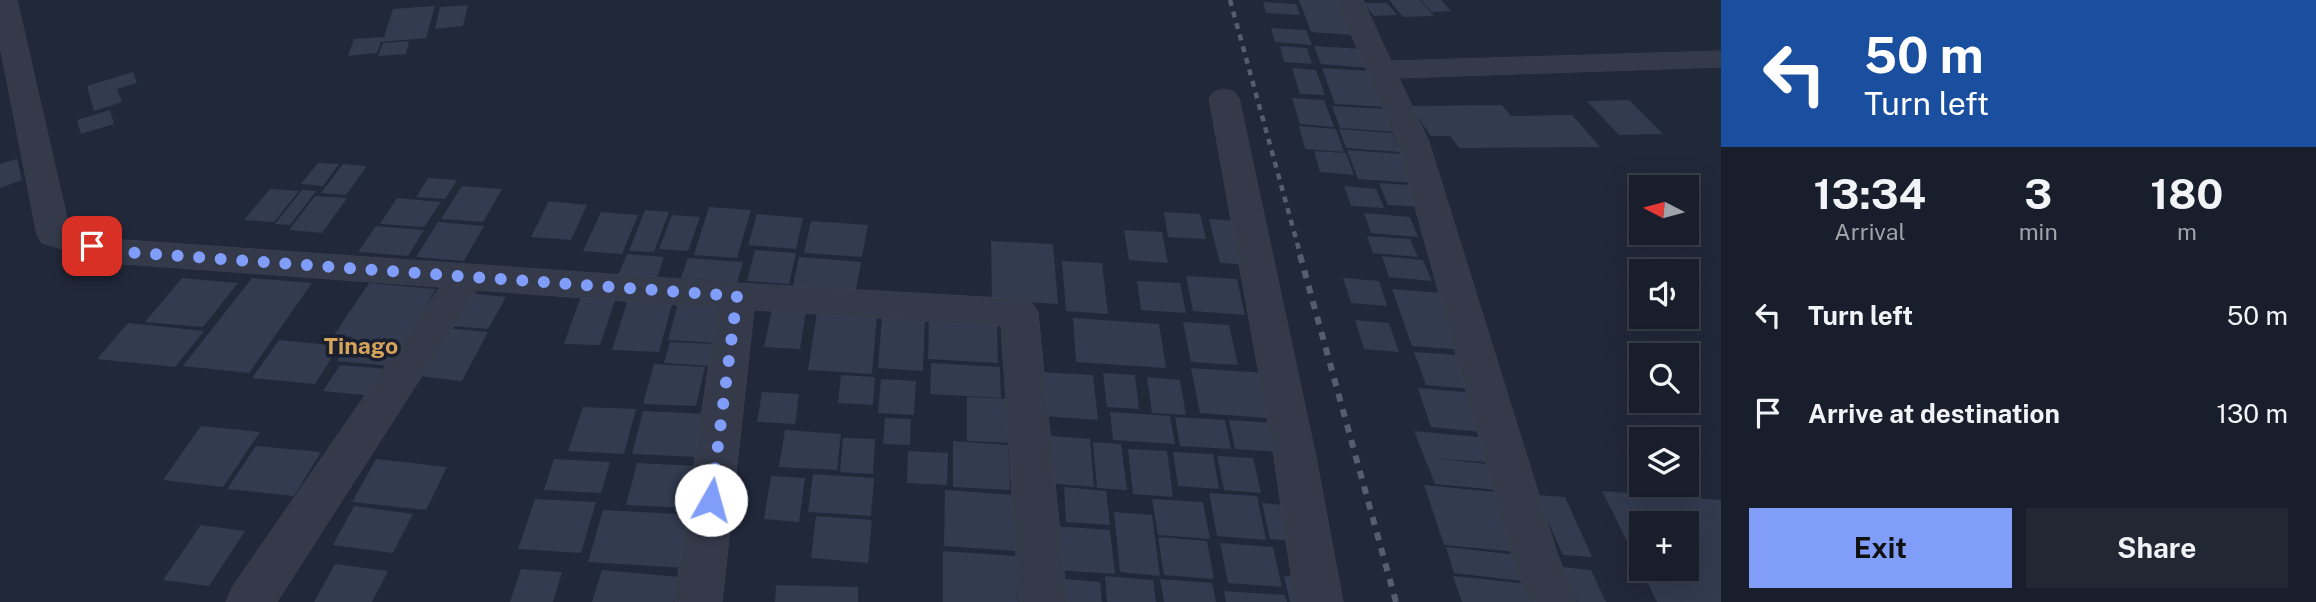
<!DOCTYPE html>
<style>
body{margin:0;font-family:"Public Sans",sans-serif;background:#222734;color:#f1f3f6;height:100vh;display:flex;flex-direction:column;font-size:26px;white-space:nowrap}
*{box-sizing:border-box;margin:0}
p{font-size:23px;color:#9fa2a9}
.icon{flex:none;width:38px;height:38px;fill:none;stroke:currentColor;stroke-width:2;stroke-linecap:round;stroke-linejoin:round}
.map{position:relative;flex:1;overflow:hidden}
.drawer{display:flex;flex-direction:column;background:#191e2c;width:595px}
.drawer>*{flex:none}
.guide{background:#1a4fa0;color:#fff;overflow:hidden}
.needle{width:46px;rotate:276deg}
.controls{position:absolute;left:1629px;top:175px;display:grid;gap:14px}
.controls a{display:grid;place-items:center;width:70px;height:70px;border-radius:0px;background:#191e2c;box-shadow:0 7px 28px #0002,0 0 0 2px #373c48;font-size:35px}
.pin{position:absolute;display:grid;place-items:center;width:60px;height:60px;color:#fff;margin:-30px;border-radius:14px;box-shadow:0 4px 10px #0006}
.me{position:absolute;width:77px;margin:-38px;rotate:7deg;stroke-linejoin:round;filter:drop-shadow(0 0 5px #0008)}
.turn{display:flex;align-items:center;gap:24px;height:147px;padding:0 28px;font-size:32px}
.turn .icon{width:91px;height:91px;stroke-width:2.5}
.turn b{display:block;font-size:49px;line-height:60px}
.eta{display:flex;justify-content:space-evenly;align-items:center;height:119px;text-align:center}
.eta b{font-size:42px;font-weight:700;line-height:49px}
.action{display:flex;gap:14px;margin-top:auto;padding:14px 28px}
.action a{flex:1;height:80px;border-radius:0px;background:#809dfa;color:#111;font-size:28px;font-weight:700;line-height:80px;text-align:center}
.action a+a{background:#222734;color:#f1f3f6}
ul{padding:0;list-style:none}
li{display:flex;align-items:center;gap:21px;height:98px;padding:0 28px}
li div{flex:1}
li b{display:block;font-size:26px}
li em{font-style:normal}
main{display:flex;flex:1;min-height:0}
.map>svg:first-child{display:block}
.building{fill:#323b50;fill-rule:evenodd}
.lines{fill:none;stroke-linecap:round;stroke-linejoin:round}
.minor-casing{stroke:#3e4353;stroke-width:1}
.minor{fill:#343a4a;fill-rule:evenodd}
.rail-far1{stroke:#565d71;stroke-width:4.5;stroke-dasharray:6 6;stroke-linecap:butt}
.rail{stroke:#565d71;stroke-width:6;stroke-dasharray:8 8;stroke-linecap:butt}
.route{stroke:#809dfa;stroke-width:12;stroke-dasharray:0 21.6}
.labels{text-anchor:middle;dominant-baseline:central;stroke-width:7;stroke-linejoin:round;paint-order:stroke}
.quarter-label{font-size:23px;font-weight:bold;fill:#d6a35a;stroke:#1a1f2f}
</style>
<main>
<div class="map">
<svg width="1721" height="602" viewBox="0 0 1721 602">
<rect width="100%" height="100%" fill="#21283a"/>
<path class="building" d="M1299,0H1342L1355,35L1311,32Z
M1389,0H1420L1434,16L1403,17Z
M1421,0H1441L1451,11L1432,12Z
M1263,2L1296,4L1300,15L1266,13Z
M1364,3H1387L1397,15L1374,16Z
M468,5L463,26L435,29L440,7Z
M435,6L426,38L381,42L377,53L348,56L354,39L384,37L393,9Z
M1271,28L1306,30L1312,45L1275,42Z
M409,41L406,54L378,56L383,43Z
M1280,46L1307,48L1312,64L1284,62Z
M1314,46L1361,49L1369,68L1321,64Z
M1292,68L1316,70L1325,95L1300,94Z
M1322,68L1370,71L1385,107L1335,104Z
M133,72L137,83L117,89L122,102L94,111L87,86Z
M1292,98L1324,100L1334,127L1300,124Z
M1629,100L1663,134L1619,135L1587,101Z
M1502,105L1511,116L1572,115L1600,147L1459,148L1450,136H1431L1410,106Z
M1332,106L1386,109L1395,132L1340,128Z
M110,110L114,124L81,134L77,120Z
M1299,126L1336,129L1344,152L1305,149Z
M1339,129L1392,133L1400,152L1346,148Z
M1347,150L1402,154L1415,183L1358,179Z
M1314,151L1346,153L1354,175L1320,172Z
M17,159L22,180L0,188V164Z
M318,163L339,164L323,186L301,184Z
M343,164L367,166L346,195L321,193Z
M428,178L457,180L445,199L416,197Z
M1379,183L1412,185L1422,207L1388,205Z
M462,186L502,189L483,222L441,219Z
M1344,186L1376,189L1384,208L1351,206Z
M270,189L299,191L274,222L244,220Z
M302,190L316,191L290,225L275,224Z
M315,196L347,198L322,233L289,230Z
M397,198L441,202L424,227L380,224Z
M549,201L587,205L571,240L531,237Z
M709,207L751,210L737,258L694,255Z
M645,210L669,212L654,252L629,251Z
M601,212L638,215L622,254L583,251Z
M1164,212L1200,214L1206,239L1168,237Z
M1364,213L1410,217L1418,237L1371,233Z
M757,214L803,218L796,249L748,245Z
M672,215L700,217L688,251L659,249Z
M1209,219L1241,221L1252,265L1220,263Z
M811,221L868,225L862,257L804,253Z
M438,222L484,226L464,261L416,257Z
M376,226L424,230L408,256L358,252Z
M1124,230L1162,232L1168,263L1129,260Z
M1367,236L1410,239L1418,257L1373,253Z
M991,241L1053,244L1058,304L992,300Z
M755,250L796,253L789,284L747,281Z
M627,254L664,257L656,281L617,278Z
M1382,256L1423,260L1432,281L1389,277Z
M799,257L861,262L855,295L792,290Z
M688,258L743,262L737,283L681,278Z
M1062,261L1102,263L1108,314L1066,311Z
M1186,276L1237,279L1245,315L1193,311Z
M182,278L238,283L203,327L145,322Z
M252,278L312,283L249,373L183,366Z
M1343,278L1379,281L1387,306L1351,303Z
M1137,281L1180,283L1186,313L1141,310Z
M369,283L436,289L391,366L337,361L352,337L334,335Z
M1392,289L1442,293L1465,350L1412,346Z
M470,293L506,297L488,329L452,326Z
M582,293L617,295L600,345L564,344Z
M628,299L673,301L659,352L612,350Z
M678,303L726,305L717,343L668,340Z
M772,309L806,311L800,349L764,347Z
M817,312L877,315L872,374L808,370Z
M882,316L925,318L923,371L878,368Z
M929,316L997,320L998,363L928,359Z
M1073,318L1159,324L1166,368L1076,362Z
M1355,320L1389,323L1399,352L1364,349Z
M1183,322L1229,325L1238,365L1191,362Z
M128,323L204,331L175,367L97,359Z
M447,328L488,332L462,381L419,376Z
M279,340L339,346L315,384L252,378Z
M670,342L715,344L710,366L664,363Z
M1414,352L1458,355L1471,389L1426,385Z
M931,363L1000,367L1001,398L930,394Z
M654,364L705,367L696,406L643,404Z
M340,365L388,369L373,396L323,391Z
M1191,368L1266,373L1277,419L1200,413Z
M1040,372L1093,375L1098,420L1043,416Z
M1103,373L1135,375L1139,409L1107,407Z
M841,375L875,377L873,405L838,403Z
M1147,377L1180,380L1186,415L1152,413Z
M881,379L916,381L914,415L878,413Z
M1418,388L1465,392L1480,432L1431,427Z
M762,392L799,394L795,424L757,422Z
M967,397L1010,399L1012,443L967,441Z
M583,407L636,409L624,454L568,451Z
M643,411L708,414L698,457L632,454Z
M1110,412L1170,416L1175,444L1113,440Z
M1175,417L1225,420L1231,449L1180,446Z
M885,418L911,419L910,445L883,444Z
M1229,420L1274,423L1281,452L1235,449Z
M201,426L260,432L223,487L163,480Z
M785,430L841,434L837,470L779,467Z
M1414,431L1487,438L1497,463L1434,458L1487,464L1497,490L1435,484Z
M1041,435L1090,439L1094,487L1044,483Z
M843,438L875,439L873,474L840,472Z
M953,441L1008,445L1010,490L953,487Z
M1093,442L1121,444L1127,490L1097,488Z
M256,446L321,452L294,496L227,489Z
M1128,449L1167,451L1173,497L1133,494Z
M908,451L948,453L947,485L907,483Z
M1173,452L1213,454L1219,489L1178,486Z
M1217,456L1253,458L1261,493L1224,490Z
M376,459L447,467L426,510L352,502Z
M554,459L610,462L601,493L544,490Z
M637,463L697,466L689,508L626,505Z
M813,474L874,478L871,516L808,512Z
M771,476L805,478L799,522L764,519Z
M1424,485L1494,492L1516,552L1444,545Z
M1064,487L1106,491L1110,525L1066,522Z
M945,490L1014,495L1016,551L944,546Z
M1602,491L1721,500V602H1657ZM1642,523H1687V569H1642Z
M1209,493L1257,496L1266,540L1217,536Z
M1536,495L1565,497L1592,557L1563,555Z
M535,499L596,502L581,553L518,549Z
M1152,499L1203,502L1210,539L1158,535Z
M1262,503L1297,506L1306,542L1270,539Z
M354,506L413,514L393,553L333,545Z
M603,510L696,515L685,568L588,562Z
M1114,512L1152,515L1160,576L1120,572Z
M816,516L872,520L868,563L811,558Z
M201,525L245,531L209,586L163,580Z
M1053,526L1110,530L1115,574L1056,570Z
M1158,537L1207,541L1214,579L1164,575Z
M1220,543L1273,547L1282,587L1228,583Z
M1446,547L1519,555L1530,582L1454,573Z
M943,551L1016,556L1018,602H943Z
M335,564L388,571L372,602H314Z
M1562,567L1591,570L1606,602H1578Z
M521,569L562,572L553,602H510Z
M602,570L679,577L673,602H592Z
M1105,576L1153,580L1156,602H1107Z
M1284,576L1310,578L1316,602H1290Z
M1453,576L1531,584L1538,602H1462Z
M1054,578L1100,582L1102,602H1055Z
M1160,579L1212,583L1216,602H1164Z
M776,585L858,587V602H775Z
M1224,591L1285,595L1287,602H1226Z"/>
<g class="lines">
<g class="minor-casing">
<path id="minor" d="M0,0H17L69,227L111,239L737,283L1019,299L1032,303L1038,313L1067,602H1019L1001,326L754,310L722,602H674L717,308L477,290L277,602H226L233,586L440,287L111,263L42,243L37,235L0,46Z
M1337,0H1363L1391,61L1721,51V67L1399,78L1429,142L1557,553L1577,602H1529L1511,553L1397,142Z
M1224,89L1234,92L1239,98L1316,457L1343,602H1295L1274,457L1209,98L1214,92Z"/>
</g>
<use href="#minor" class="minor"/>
<path class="rail-far1" d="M1230,0L1301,257"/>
<path class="rail" d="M1300,255L1396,602"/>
</g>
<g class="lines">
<path class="route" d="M92,246L111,251L737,296L711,500"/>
</g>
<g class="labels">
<g class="quarter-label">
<text x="361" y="345">Tinago</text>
</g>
</g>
</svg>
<div class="controls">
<a><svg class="needle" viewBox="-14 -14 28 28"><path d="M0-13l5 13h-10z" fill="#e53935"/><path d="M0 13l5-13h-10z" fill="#9fa2a9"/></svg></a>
<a><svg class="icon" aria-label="sound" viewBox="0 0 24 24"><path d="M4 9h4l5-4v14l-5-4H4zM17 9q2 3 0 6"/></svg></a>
<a><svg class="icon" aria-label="search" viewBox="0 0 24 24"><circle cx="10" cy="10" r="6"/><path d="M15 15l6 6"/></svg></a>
<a><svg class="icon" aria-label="layers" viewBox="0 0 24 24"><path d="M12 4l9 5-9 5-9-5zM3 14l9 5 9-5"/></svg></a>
<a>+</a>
</div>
<div class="pin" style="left:92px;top:246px;background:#d93025"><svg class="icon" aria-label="arrive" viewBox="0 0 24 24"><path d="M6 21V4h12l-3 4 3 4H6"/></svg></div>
<svg class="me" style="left:711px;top:500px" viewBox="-20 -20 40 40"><circle r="19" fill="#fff"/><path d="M0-13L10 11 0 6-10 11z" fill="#809dfa"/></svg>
</div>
<section class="drawer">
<div class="guide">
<div class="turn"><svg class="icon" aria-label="left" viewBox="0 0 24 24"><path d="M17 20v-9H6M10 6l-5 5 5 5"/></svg><div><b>50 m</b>Turn left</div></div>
</div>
<div class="eta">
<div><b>13:34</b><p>Arrival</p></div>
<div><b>3</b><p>min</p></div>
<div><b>180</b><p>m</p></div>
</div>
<ul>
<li><svg class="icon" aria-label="left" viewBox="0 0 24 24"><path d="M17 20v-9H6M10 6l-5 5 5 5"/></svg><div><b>Turn left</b></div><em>50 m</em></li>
<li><svg class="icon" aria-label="arrive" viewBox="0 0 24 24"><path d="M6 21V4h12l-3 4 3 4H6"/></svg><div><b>Arrive at destination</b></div><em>130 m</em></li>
</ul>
<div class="action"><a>Exit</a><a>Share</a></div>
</section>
</main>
